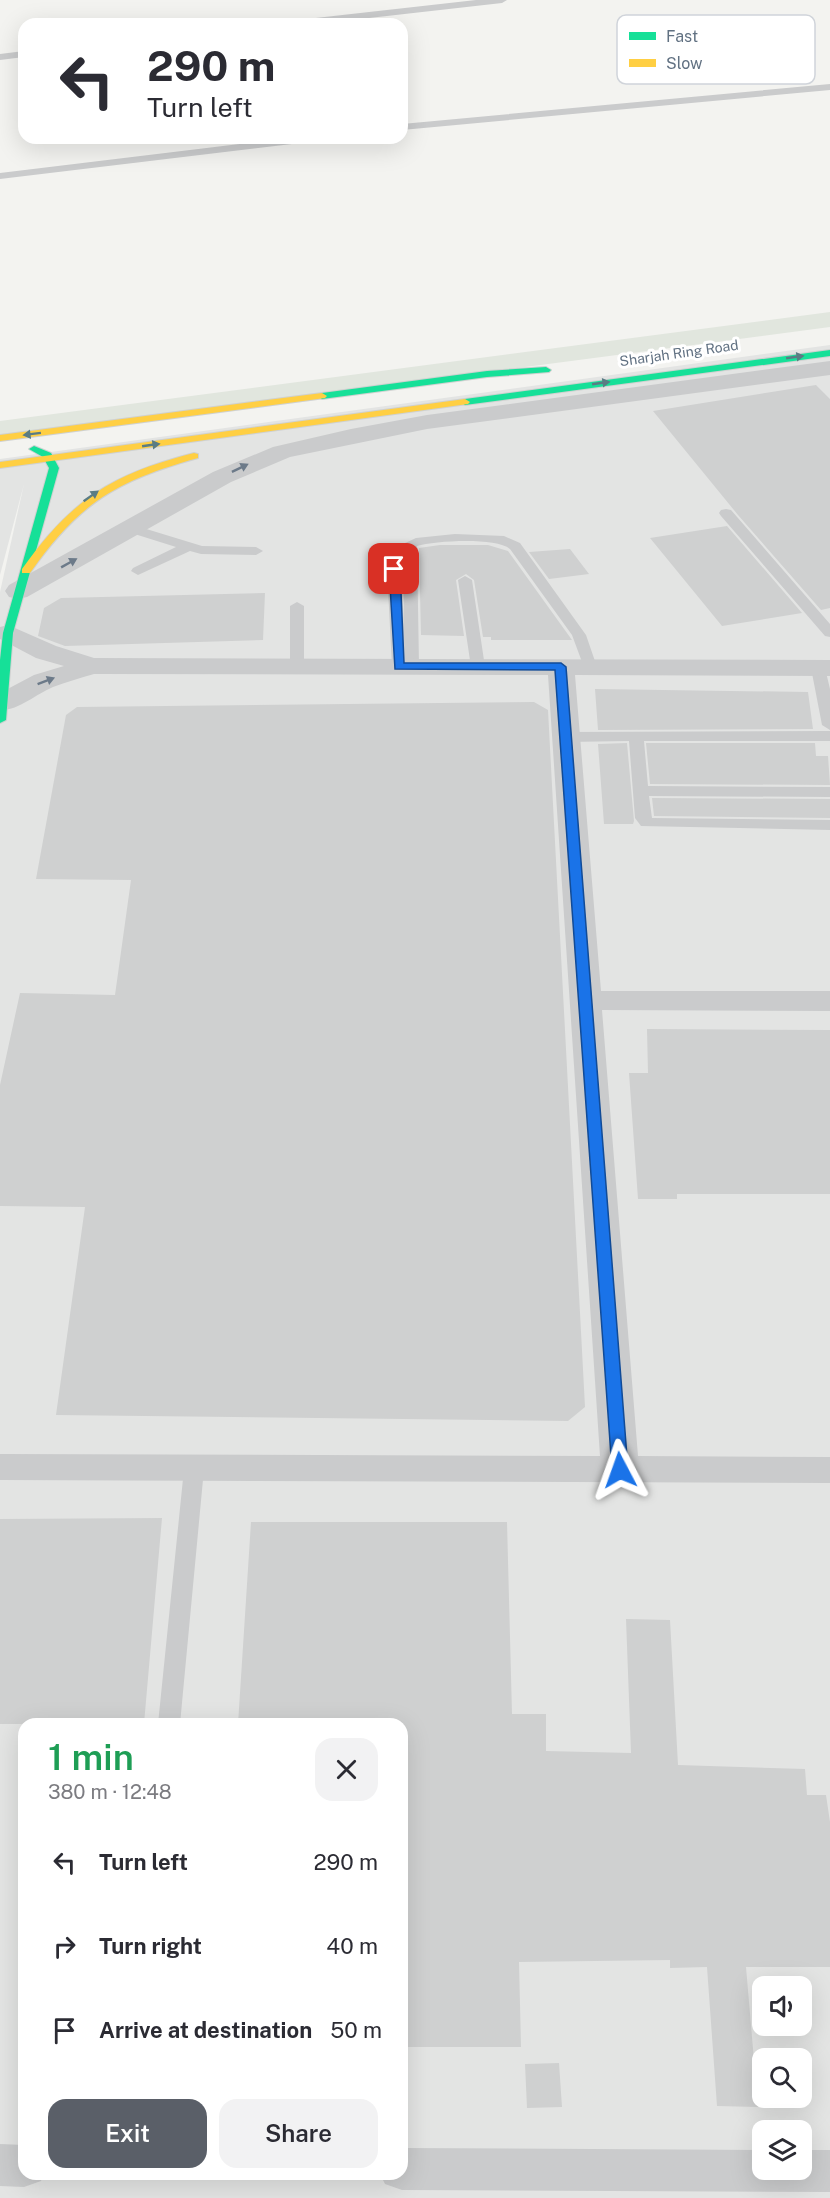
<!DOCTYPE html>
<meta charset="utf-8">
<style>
body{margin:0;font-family:"Public Sans",sans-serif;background:#f2f2f3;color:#2b2b33;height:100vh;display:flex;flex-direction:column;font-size:22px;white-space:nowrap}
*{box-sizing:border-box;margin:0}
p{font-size:20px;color:#7c7c81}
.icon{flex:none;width:33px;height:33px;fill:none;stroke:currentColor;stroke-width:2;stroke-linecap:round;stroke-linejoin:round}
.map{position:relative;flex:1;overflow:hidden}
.side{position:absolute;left:18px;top:1718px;width:390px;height:462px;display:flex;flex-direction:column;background:#fff;border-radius:18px;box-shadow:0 6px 24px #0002}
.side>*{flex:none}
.guide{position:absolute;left:18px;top:18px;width:390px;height:126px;border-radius:18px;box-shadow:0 6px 24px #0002;background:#fff;color:#2b2b33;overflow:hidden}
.buttons{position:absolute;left:752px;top:1976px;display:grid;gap:12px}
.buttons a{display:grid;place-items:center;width:60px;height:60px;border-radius:12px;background:#fff;box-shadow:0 6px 24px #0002;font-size:30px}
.pin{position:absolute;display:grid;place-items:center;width:51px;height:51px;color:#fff;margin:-26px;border-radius:12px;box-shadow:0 3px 9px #0006}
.me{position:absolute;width:66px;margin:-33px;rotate:356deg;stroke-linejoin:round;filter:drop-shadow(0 0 4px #0008)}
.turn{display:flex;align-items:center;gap:21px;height:126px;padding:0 30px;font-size:27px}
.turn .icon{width:78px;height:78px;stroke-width:2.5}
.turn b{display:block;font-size:42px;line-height:51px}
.round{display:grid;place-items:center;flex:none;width:63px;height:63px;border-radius:18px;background:#f2f2f3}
.summary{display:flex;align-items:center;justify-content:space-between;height:102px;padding:0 30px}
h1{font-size:36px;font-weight:600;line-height:45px;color:#1e9e55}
.button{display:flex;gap:12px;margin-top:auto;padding:12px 30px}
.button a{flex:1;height:69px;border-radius:18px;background:#5a5f68;color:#fff;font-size:24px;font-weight:600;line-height:69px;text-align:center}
.button a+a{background:#f2f2f3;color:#2b2b33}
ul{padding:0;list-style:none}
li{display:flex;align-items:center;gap:18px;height:84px;padding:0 30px}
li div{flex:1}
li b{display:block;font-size:22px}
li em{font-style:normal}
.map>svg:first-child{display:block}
.built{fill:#e3e4e3;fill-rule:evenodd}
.green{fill:#e1e6de}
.building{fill:#cfd0d0}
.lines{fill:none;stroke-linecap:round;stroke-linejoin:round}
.fast-casing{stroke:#cfd1d0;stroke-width:2}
.slow-casing{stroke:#cfd1d0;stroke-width:2}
.lane{fill:#cacbcc;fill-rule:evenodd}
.street{fill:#cacbcc;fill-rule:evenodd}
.fast{fill:#16e098;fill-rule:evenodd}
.slow{fill:#ffcf43;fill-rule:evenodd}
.oneway{fill:#5a7c84}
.oneway2{fill:#6c7a89}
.route{fill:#1a73e8;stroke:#114b97;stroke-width:1.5}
.labels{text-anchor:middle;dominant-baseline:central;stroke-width:6;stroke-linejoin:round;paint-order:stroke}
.far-street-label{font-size:14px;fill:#617182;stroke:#fff}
.key{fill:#fff;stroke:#d0d4da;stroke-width:1.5}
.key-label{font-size:16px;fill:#617182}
</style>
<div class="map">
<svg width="830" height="2198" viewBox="0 0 830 2198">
<rect width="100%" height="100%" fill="#f3f3f0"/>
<path class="built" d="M830,345V2198H0V592L24,484L0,575V459ZM24,1724H402V2174H24ZM762,1986H801V2025H762ZM762,2058H801V2097H762ZM762,2130H801V2169H762Z"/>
<path class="green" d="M830,312V327L0,436V421Z"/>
<path class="building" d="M816,385L830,399V608L821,610L738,515L653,411Z
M727,526L802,613L722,626L650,538Z
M440,545H488L508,551L572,640H491V637H483L474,580L466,574L456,580L464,636L421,635L419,548Z
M570,549L589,574L549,579L529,552Z
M265,593L263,640L65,646L38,636L44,608L61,598Z
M595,689L808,692L813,729L598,730Z
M534,702L548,710L585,1407L568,1421L56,1415L85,1207L0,1206V1085L20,993L115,995L131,880L36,879L66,715L77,707Z
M627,743L634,821L633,824H604L598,744Z
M646,743H815L816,756H828L830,785L650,784Z
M652,798L830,799V818L654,816Z
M647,1029L830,1030V1194H677V1199H638L629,1073H648Z
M162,1518L144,1724H0V1519Z
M251,1522H507L512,1714H546V1751L631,1753L626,1619L670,1620L678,1765L805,1769L807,1795H826L830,1822V1967H746L758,2107L717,2106L707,1967L670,1968V1960L519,1962L521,2047H402V1724H238Z
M559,2063L562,2107L527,2108L525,2064Z"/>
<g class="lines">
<g class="fast-casing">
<path id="fast" d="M830,350V356L465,405L460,402L465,399Z
M546,367L551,370L549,372L487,377L322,399L317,396L322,393L487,371Z
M34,446L51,453L59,468L13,633L6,720L0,723V660L3,633L49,468L43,457L29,449Z"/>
</g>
<g class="slow-casing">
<path id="slow" d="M322,393L327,396L325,398L0,441V435Z
M465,399L470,402L468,404L0,468V462Z
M194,453L198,454V458C116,481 79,503 30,573H22V569C72,499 112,474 194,453Z"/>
</g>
<path class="lane" d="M476,0H507L502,3L316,24H284L289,21Z
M24,51V57L0,60V54Z
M830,84V90L402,130V124Z
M290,138H322L317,141L0,179V173Z
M726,509L731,510L830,624V637L825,636L721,516L719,513L721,510Z
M130,524L202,546L256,547L263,551L256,555L201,554L190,551L138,575L131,571L133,568L176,547L125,531L123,528L125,525Z
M455,534L504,536L520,543L586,635L597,667L595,670H585L572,635L510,549C495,537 435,541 417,546L419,666L412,670L406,668L399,671L394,670L392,667L387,569L394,565L401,569L404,625L403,544L416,538Z
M465,576L472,580L485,667L478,671L471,667L458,580Z
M297,602L304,606V667L297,671L290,667V606Z
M818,664L825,668L830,689V730L822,725L811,668Z
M830,731V741H644L648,786L830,787V797L649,796L652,818L830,820V830L641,826L635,818L629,741L566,742L558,737L566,732Z
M194,1462L201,1464L204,1469L180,1724H158L184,1469L187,1464Z"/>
<path class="street" d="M830,361V375L427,429L290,457L231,482L27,597L18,599L9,597L5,591L9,585L213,472L273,447L351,429L427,415Z
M8,625L56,646L94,658L830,660V676L575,675L601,991H830V1011L602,1010L638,1456L830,1457V1483L0,1480V1454L600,1456L548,675L94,674C80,678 66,682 53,687C36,694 18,711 0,710V693L34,675L64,666L36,658L0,639V627Z
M0,2144L24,2145V2174H44L41,2181L24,2187L0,2186Z
M402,2148L762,2150V2169H801V2150H830V2192L402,2190L385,2184L380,2174H402Z"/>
<use href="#fast" class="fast"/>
<use href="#slow" class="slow"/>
</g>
<defs><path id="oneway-solid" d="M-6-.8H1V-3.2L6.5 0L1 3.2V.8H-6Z" transform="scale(1.5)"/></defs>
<g class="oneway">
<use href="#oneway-solid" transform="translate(795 357) rotate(-8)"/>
<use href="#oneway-solid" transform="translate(601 383) rotate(-8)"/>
<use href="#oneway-solid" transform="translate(32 434) rotate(173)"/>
<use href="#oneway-solid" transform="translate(151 445) rotate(-8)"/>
<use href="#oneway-solid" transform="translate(91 496) rotate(-35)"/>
</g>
<g class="oneway2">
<use href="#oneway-solid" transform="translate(240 468) rotate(-26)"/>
<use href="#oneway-solid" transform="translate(69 563) rotate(-29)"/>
<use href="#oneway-solid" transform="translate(46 681) rotate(-21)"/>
</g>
<path class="route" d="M394,566L400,569L404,663H561L566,667L628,1470L626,1473H614L612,1470L555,670L395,669L389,569Z"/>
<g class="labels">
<g class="far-street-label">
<text transform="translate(679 353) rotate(-8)">Sharjah Ring Road</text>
</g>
</g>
<rect x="617" y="15" width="198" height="69" rx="9" class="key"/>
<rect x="629" y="32" width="27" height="8" fill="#16e098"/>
<rect x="629" y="59" width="27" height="8" fill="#ffcf43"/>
<g class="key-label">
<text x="666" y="42">Fast</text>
<text x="666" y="69">Slow</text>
</g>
</svg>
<div class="buttons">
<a><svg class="icon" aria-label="sound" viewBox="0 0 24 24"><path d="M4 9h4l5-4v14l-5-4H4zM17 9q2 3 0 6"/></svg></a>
<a><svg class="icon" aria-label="search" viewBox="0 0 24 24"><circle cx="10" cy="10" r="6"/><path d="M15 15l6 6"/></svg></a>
<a><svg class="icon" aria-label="layers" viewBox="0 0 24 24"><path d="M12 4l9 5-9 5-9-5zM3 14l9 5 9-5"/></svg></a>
</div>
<div class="pin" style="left:394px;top:569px;background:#d93025"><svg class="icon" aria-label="arrive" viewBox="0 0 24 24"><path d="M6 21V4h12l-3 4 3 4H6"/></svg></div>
<svg class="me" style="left:620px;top:1470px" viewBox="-20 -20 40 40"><path d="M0-17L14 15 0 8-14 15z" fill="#1a73e8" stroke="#fff" stroke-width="4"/></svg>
<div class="guide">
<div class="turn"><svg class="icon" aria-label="left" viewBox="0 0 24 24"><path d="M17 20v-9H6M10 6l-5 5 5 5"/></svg><div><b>290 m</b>Turn left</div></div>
</div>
<section class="side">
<div class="summary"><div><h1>1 min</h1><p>380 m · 12:48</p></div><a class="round"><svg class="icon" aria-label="close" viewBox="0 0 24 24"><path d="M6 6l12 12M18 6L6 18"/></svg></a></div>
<ul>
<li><svg class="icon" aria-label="left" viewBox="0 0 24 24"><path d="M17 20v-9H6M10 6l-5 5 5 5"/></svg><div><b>Turn left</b></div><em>290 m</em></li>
<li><svg class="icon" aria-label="right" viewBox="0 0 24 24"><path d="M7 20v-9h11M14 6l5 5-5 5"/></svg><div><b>Turn right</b></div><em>40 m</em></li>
<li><svg class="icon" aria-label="arrive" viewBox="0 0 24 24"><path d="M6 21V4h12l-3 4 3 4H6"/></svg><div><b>Arrive at destination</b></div><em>50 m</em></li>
</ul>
<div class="button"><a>Exit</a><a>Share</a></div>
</section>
</div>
